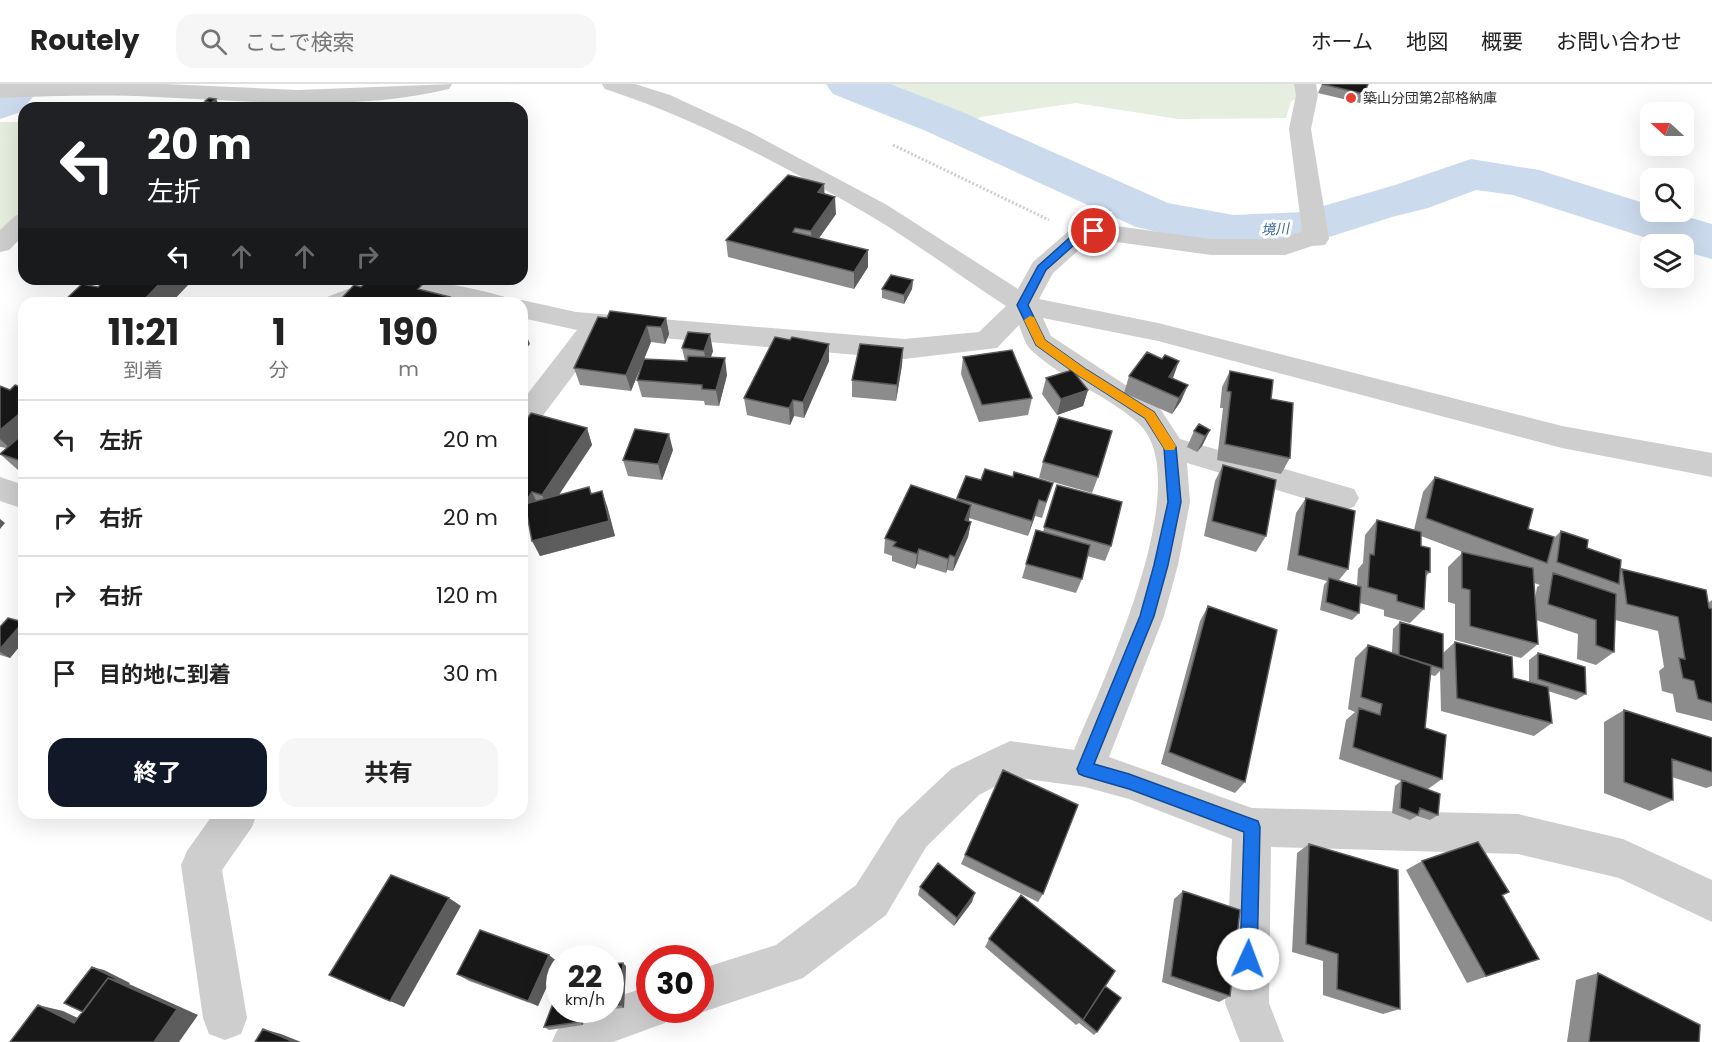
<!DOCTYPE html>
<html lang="ja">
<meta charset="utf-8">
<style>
body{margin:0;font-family:Poppins,"Noto Sans JP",sans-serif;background:#f6f6f6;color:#222;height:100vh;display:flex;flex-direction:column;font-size:22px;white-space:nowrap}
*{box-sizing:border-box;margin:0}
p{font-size:20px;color:#767676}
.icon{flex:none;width:33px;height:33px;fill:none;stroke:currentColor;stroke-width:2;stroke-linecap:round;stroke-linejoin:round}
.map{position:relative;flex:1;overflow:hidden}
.panel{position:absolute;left:18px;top:213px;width:510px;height:522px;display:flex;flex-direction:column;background:#fff;border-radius:18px;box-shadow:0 6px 24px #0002}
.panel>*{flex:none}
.banner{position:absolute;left:18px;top:18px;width:510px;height:183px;border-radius:18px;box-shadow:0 6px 24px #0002;background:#202124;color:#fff;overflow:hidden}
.needle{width:39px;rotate:291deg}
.tools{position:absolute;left:1640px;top:18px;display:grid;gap:12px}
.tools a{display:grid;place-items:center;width:54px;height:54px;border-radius:12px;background:#fff;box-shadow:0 6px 24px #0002;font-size:30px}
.speed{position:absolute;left:546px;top:861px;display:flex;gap:12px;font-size:30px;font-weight:700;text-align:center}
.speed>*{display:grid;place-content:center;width:78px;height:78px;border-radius:50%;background:#fff;box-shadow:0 6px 24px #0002;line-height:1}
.speed small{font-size:15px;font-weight:400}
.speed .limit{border:9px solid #d22;background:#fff;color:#111}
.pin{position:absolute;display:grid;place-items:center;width:51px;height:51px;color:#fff;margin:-26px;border:3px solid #fff;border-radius:50%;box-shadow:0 2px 6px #0007}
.me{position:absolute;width:66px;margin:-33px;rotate:2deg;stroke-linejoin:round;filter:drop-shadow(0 0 4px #0008)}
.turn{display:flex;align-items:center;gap:21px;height:126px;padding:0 30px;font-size:27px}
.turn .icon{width:78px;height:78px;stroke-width:2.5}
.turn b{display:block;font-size:42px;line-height:51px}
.lanes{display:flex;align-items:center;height:57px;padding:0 30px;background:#0003;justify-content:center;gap:30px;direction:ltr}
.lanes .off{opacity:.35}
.eta{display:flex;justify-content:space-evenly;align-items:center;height:102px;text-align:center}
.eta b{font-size:36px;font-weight:700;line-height:42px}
.button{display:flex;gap:12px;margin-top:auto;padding:12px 30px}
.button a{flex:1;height:69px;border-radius:18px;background:#111827;color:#fff;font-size:24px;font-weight:700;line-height:69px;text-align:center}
.button a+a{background:#f6f6f6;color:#222}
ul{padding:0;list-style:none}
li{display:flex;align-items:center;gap:18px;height:78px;padding:0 30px;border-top:2px solid #e0e0e0}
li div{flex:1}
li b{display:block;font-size:22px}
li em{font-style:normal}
header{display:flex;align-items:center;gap:36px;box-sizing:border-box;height:84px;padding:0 30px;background:#fff;border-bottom:2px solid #e0e0e0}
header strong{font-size:28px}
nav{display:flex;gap:33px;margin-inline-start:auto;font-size:21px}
.search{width:420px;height:54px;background:#f6f6f6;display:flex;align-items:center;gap:15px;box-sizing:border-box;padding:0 21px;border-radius:18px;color:#767676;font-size:22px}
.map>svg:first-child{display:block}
.green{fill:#e5eedf}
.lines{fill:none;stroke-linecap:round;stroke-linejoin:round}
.river{fill:#cbdbed;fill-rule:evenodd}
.path{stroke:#cecece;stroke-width:3;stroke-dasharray:2 2;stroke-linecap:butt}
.minor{fill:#cecece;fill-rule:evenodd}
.wall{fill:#8c8c8c;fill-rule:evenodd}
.shaded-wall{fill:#5d5d5d}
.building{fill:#181818;stroke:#5d5d5d;stroke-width:1.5}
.route{fill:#1a73e8;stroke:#114b97;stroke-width:1.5}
.slow{fill:#f59e0b}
.poi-dot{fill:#e93c31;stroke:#fff;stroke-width:2}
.labels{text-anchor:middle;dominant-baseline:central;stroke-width:6;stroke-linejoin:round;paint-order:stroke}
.far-poi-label{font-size:14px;fill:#313131;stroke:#fff;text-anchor:start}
.far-water-label{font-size:14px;font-style:italic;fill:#3c6796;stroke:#fff}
</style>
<header>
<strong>Routely</strong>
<div class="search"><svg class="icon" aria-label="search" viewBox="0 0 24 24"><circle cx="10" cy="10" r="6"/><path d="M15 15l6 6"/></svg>ここで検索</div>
<nav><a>ホーム</a><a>地図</a><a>概要</a><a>お問い合わせ</a></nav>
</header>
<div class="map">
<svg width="1712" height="958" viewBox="0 0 1712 958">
<rect width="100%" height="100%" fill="#fff"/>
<path class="green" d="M860,0H1306L1307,11L1291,17L1286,34L1178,35L1076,19L980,33L968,44L883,11Z
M0,38H24V151H0Z"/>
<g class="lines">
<path class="river" d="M0,0H43L21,28L0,35Z
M826,0H890L960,27L1168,119L1233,131L1303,128L1395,101L1471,75L1539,86L1650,121V128H1671L1712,140V175L1683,167V160H1665L1513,111L1476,106L1428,124L1392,133L1307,160L1233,165L1136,143L926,47L833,10Z"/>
<path class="path" d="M893,61L1049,136"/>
<path class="minor" d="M0,0H165L298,6L452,0L449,5C353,28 253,17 156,13C104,10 52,12 0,14Z
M602,0H635L670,11L750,48L887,121L1018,205L1033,178L1071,145L1094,139L1211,155H1282L1302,147L1289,45L1296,11L1294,0H1316L1318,11L1311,45L1329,155L1325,161L1312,162L1285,171H1211L1095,155L1089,157L1053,189L1039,215L1158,239L1562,342L1712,369V393L1562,364L1158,257L1043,234L1051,252L1159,323L1180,355L1354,405L1359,414L1354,423L1343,426L1187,379L1190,418L1178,481L1164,532L1109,673L1252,724L1518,730L1623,755L1712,796V838L1619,794L1518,770L1271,763L1269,919L1284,958H1240L1225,919L1232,755L1129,715L1085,703L1013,693L979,711L926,763L886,831L803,894L700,929L692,926H700V885L776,861L856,801L898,735L951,685L1010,657L1074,666C1101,602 1201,393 1137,338C1105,310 1062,295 1031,266C1025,260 1022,249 1019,241L997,264L904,275L605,249L532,346L522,349V317L577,246L522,234V219H512L522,216L576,228L904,255L979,248L1006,222C960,192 916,159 869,131C785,82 697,35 605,5Z
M24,129V151L9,166L0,168V146L15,132Z
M374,195C419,195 462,200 505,213L509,219H458L388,209L362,219H323L327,213Z
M0,393L24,401V425L0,417Z
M214,729H257L252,743L222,786L247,934L241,950L225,956L209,950L203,934L181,781L187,767Z
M650,902V926H671L665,939L613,958H552C565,925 578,926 610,926V915Z"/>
</g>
<path class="wall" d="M1322,0L1364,10L1360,19L1318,9Z
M209,14L221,24H209L205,17Z
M825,110L836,130L819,154L868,183L854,205L728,173L726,156Z
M913,196L912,205L904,220L882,214V205Z
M607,234H666L669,250L665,260L651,258L631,307L580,301L574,284Z
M790,256L829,260V277L804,334L794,332L790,341L747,331L744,314Z
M682,264L713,267L711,273L727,291L719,322L705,321L704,317L642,313L637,296L685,277Z
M903,264L902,281L896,317L852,313V296Z
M963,273L1032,314L1028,331L979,338L961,290Z
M1230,287L1271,315L1290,374L1281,390L1217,376L1223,324H1220L1222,303Z
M1129,292L1173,294L1181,317L1172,330L1124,309Z
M1046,294L1088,306L1083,322L1057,331L1042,310Z
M0,302L10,306L24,304V388L18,386L0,370L6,364L1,363H0Z
M522,342L587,344L592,361L558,411L589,403L592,410L607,422L615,452L540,472L528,433L522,431Z
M1210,346L1202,362L1197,368L1187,363L1194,347Z
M673,366L662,396L628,392L623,376Z
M1043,378L1098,393L1092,409L1039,394Z
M1223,381L1266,452L1256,468L1204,452L1215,397Z
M1013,393L1053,399L1042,434L1035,432L1028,452L969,434L968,437L971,438L968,453L953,487L947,486L946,489L917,480L915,485L892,477V472L884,469L885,454L956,416L957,414L981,396Z
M1435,393L1528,445L1554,454L1561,447L1620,487L1622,485L1708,519L1712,516V637L1676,628L1673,610L1662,607L1659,587L1664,583L1658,547L1615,536L1614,568L1596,581L1577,575L1578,550L1536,536L1538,560L1521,574L1455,556V520L1448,518V483L1463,468L1421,452V462L1430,488L1426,492L1424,525L1410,539L1384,532V526L1360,519L1359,529L1352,536L1320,526L1324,501L1327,497L1287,486L1296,429L1306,414L1348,485L1339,496L1357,502L1358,485L1363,479L1365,451L1377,436L1414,446L1423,408ZM1534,499L1540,501L1537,503L1535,514Z
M1057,401L1111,462L1105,477L1087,472L1082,495L1076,509L1022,494L1036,446L1043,448Z
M1208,522L1245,698L1235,709L1161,680L1200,537Z
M23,538L24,539V557L10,574L0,571V543Z
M1400,538L1443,569L1455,558L1513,594L1529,598V576L1538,569L1586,610L1576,616L1548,607L1552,639L1534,652L1441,627L1440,587L1435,592L1431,591L1425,644L1442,695L1428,705L1438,731L1430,736L1417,732L1410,736L1392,729L1395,702L1401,697L1339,675L1346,636L1355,628L1348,625L1355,574L1368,561L1392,569L1393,545Z
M1624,626L1712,654V702L1706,704L1672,693L1673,716L1650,727L1604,709V638Z
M1309,760L1400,925L1383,930L1323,911V877L1292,868L1297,769Z
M965,771L1043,810L1038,818L961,780Z
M1422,777L1502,811L1539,875L1467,899L1406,786Z
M920,803L972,818L954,842L918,811Z
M1183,807L1230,912L1219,918L1162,898L1174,815Z
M989,855L1105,902L1097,948L1094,951L1079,939L1076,941L985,863Z
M558,878L538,922L469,897L457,890Z
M610,880L626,882L624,924L610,925Z
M1598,889L1699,958H1567L1576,896Z
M560,926H607L585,927L583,941L549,946L544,943Z"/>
<path class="shaded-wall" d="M216,15L221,24H214L211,19Z
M824,100L825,117L818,108Z
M835,113L836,130L812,164L811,147Z
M868,166V183L854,205V188Z
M164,195H187L190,199L171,219H141Z
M913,196L912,205L904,220V211Z
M666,234L669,250L665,260L661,243Z
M647,242L651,258L631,307L626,291Z
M523,243L530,260L522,270V245Z
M710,250L713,267L707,283L704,267Z
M829,260V277L804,334L803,318Z
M903,264L902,281L896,317L897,301Z
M725,274L727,291L719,322L716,306Z
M1179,277L1173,294L1163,309L1169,293Z
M1188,301L1181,317L1172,330L1179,314Z
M1088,306L1083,322L1057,331L1061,315Z
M793,316L794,332L790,341L789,324Z
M24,326V357L13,367L0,355V346Z
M587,344L592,361L549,426L542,411Z
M1210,346L1202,362L1197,368L1205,352Z
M669,350L673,366L662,396L658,380Z
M602,407L607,422L615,452L540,472L532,457Z
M532,408L539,423L532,434L525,419Z
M1039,416L1035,432L1028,452L1032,437Z
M971,421L969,436L963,451L965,436Z
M0,435L5,439L0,445Z
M971,438L968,453L953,487L955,473Z
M919,465L917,480L915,485L917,470Z
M950,471L947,486L946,489L948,475Z
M23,538L24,539V557L10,574L0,568V565Z
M975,809L972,818L954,842L957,834Z
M449,814L461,822L404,923L390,917Z
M549,871L558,878L538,922L528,917Z
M623,879L626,882L624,924L620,921Z
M92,883L104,886L130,899L129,900L198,931L179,958H154L108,894Z
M38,921L63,927L99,944L74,939Z
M581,926L585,927L583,941L579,938Z
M263,945L281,950L301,958H294Z"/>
<path class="building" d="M1322,0H1368L1364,10Z
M209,14L216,15L211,19L205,17Z
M788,91L824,100L818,108L835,113L811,147L795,144L793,148L868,166L854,188L726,156Z
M891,191L913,196L904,211L882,205Z
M106,195H164L141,219H62L82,200L98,203Z
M369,195H373L389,199L393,195H397L422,201L418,205L450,213L447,217L457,219H346L339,217L354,201L361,203Z
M610,227L666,234L661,243L647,242L626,291L574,284L598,233L607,234Z
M688,248L710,250L704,267L682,264Z
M775,253L790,256L792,253L829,260L803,318L793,316L789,324L744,314Z
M860,260L903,264L897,301L852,296Z
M1012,266L1032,314L982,321L963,273Z
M1147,268L1162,275L1165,271L1179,277L1169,293L1188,301L1179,314L1129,292Z
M688,272L725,274L716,306L702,305V301L637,296L644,275L687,277Z
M1072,286L1088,306L1061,315L1046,294Z
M1230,287L1273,296L1271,315L1293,319L1290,374L1225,360L1231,308L1227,307Z
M15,301L24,304V326L0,346V302L10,306Z
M531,329L587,344L542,411L532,408L525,419L522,418V342Z
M1059,333L1112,347L1098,393L1043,378Z
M1199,340L1210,346L1205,352L1194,347Z
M635,345L669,350L658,380L623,376Z
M24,349V378L0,370Z
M1223,381L1276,396L1266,452L1212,437Z
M985,385L1013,393L1014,388L1053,399L1046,418L1039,416L1032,437L957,414L966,392L981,396Z
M1435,393L1533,425L1528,445L1554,453L1547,479L1426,434Z
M911,401L971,421L965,436L971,438L955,473L950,471L948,475L919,465L917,470L893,462L896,458L885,454Z
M1057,401L1122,418L1111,462L1044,443Z
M589,403L591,410L602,407L609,437L532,457L525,420Z
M1306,414L1355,427L1348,485L1298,471Z
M1377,436L1421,448V462L1430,464V488L1426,487L1424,525L1397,517V511L1368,503L1370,470L1374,471Z
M1036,446L1090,461L1082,495L1026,480Z
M1561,447L1588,456L1587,464L1621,476L1619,500L1557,478Z
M1462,468L1533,484L1538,560L1470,542V506L1462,504Z
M1622,485L1706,506L1709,524L1712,525V619L1698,615L1694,597L1683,594L1679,574L1685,575L1678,533L1627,520Z
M1553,489L1616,510L1614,568L1596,561V536L1548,520Z
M1329,494L1361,503L1359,529L1326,518Z
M1208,522L1277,546L1245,698L1169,668Z
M8,534L23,538L0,565V543Z
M1400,538L1443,550V585L1399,571Z
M1455,558L1512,573L1513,594L1548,603L1552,639L1457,614Z
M1368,561L1431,582L1425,644L1446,651L1442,695L1353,663L1359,624L1380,631L1382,620L1361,613Z
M1538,569L1585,583L1586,610L1538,595Z
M1624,626L1712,654V688L1672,675L1673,716L1624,698Z
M1003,686L1078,721L1043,810L965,771Z
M1402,696L1440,710L1438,731L1420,724L1418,731L1400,724Z
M1478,758L1509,808L1502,811L1539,875L1486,892L1422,777Z
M1309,760L1398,786L1400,925L1337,905L1338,870L1306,860Z
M938,779L975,809L957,834L920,803Z
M391,791L449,814L390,917L329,891Z
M1183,807L1240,826L1230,912L1171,892Z
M1021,811L1115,887L1083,936L989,855Z
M480,846L549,871L528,917L457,890Z
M623,879L620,921L610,922V880Z
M92,883L119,896L118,897L108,894L83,928L64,919Z
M1598,889L1700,941L1699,958H1589Z
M108,894L177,925L154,958H10L38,921L74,939Z
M560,901V926H581L579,938L544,943Z
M1105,902L1121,914L1097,948L1083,936Z
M263,945L294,958H255Z"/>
<path class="route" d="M1094,143L1099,147L1098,149L1083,153L1046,186L1028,221L1045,256L1087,286L1154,328L1176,363L1181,418L1168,481L1154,532L1094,680L1129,690L1258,737L1260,743L1257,875L1255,881L1248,884L1242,881L1240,875L1244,748L1129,705L1084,692L1079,690L1077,685L1140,532L1154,481L1168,418L1164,364L1145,334L1079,292L1036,261L1017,221L1038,182L1076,148Z"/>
<path class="slow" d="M1030,232L1034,233L1045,256L1087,286L1154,328L1176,362L1174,366H1165L1145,334L1079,292L1036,261L1024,236Z"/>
<circle class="poi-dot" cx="1351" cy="14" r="6"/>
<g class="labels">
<g class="far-poi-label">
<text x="1363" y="14">築山分団第2部格納庫</text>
</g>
<g class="far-water-label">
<text transform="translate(1275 145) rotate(-3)">境川</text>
</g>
</g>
</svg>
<div class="tools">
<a><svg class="needle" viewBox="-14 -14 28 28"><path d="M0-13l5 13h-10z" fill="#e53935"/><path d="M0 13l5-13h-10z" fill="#767676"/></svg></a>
<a><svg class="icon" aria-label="search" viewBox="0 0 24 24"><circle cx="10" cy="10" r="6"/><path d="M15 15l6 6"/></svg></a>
<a><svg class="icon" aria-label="layers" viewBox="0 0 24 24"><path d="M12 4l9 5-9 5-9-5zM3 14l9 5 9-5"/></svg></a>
</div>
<div class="speed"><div>22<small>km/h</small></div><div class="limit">30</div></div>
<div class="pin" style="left:1094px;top:147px;background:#d93025"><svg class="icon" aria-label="arrive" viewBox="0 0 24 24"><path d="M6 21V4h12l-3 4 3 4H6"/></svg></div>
<svg class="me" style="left:1248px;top:875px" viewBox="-20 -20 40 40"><circle r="19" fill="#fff"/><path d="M0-13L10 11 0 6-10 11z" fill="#1a73e8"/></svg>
<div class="banner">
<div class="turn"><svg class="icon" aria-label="left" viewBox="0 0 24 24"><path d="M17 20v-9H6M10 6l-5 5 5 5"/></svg><div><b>20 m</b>左折</div></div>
<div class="lanes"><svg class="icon" aria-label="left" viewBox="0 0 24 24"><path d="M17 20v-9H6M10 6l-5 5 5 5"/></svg><svg class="icon off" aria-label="ahead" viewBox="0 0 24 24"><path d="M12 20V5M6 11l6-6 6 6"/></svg><svg class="icon off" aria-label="ahead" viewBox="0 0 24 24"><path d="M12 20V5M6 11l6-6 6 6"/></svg><svg class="icon off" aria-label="right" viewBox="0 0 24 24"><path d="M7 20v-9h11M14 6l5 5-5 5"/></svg></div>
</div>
<section class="panel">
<div class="eta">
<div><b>11:21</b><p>到着</p></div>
<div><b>1</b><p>分</p></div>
<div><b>190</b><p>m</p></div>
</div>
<ul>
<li><svg class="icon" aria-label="left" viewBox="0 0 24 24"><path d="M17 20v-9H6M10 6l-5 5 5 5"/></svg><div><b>左折</b></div><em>20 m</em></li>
<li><svg class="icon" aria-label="right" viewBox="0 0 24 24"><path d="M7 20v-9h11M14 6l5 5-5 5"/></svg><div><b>右折</b></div><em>20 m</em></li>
<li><svg class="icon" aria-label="right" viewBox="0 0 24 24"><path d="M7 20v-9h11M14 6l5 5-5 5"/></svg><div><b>右折</b></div><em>120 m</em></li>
<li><svg class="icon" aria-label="arrive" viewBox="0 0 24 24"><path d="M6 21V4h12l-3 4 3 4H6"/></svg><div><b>目的地に到着</b></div><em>30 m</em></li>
</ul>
<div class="button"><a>終了</a><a>共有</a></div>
</section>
</div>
